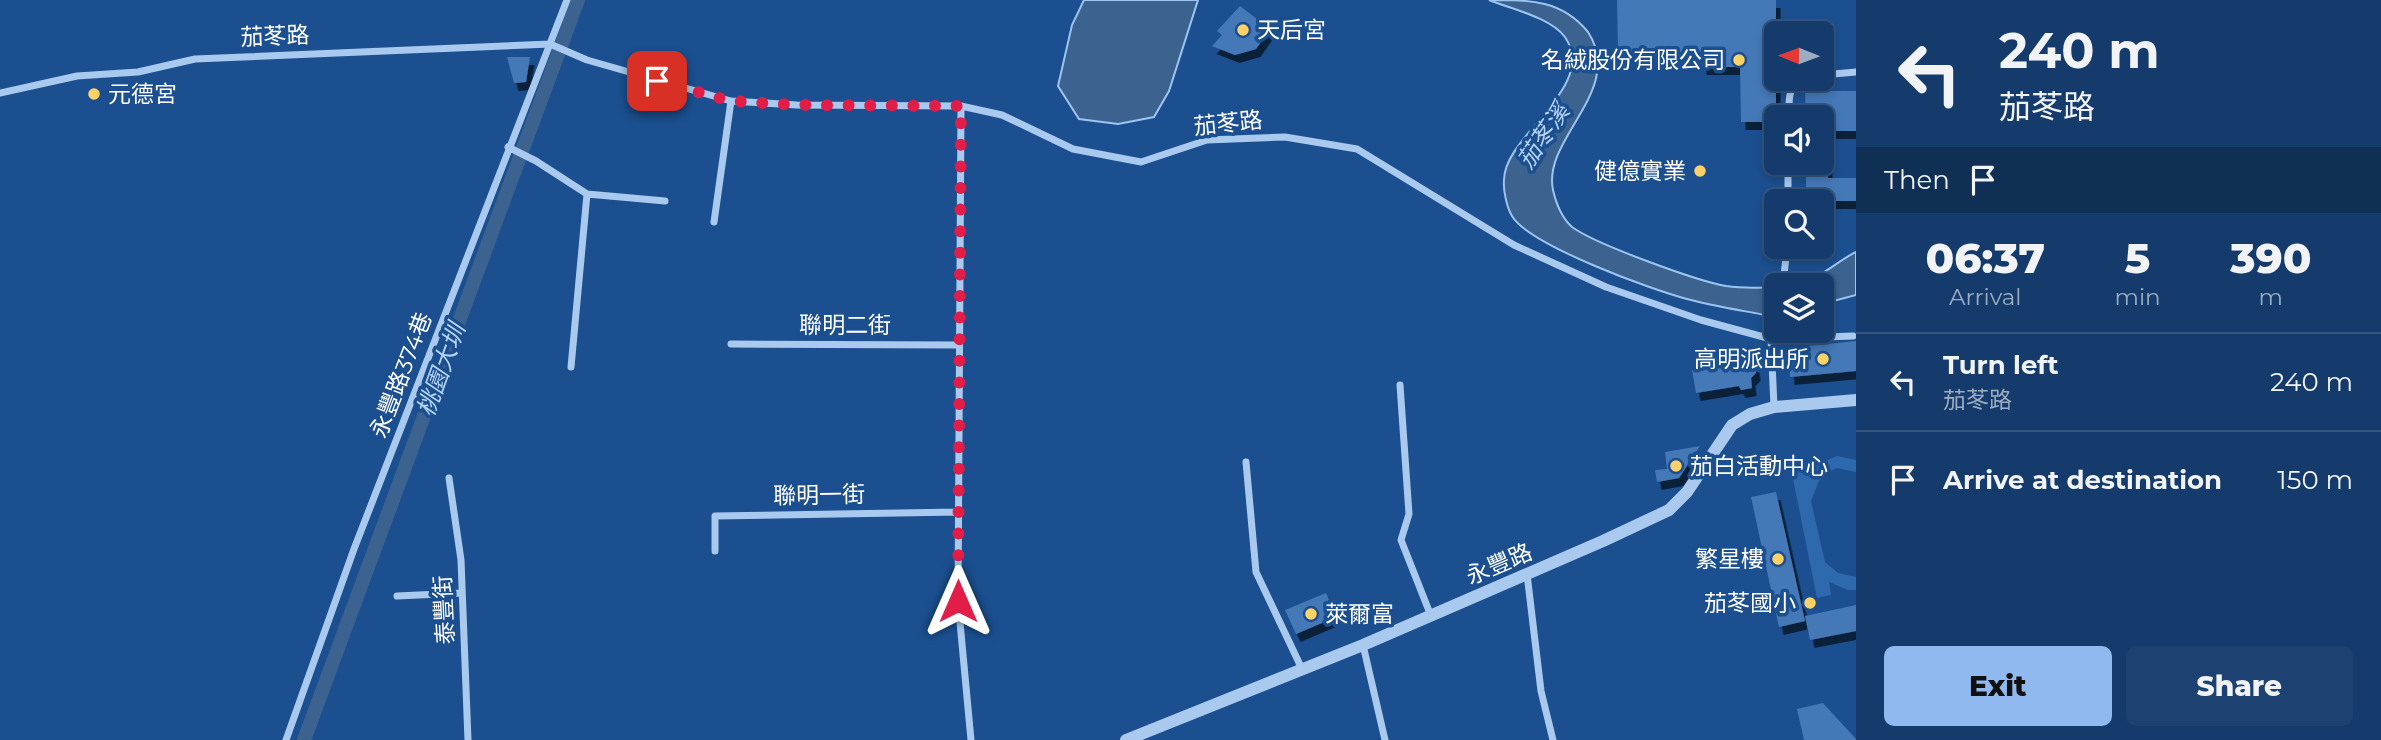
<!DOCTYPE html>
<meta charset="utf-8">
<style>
body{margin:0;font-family:Montserrat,"Noto Sans TC",sans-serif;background:#1d4271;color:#f1f3f6;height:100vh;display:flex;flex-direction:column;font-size:26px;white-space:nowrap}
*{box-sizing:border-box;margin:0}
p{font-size:23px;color:#9dadc1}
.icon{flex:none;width:38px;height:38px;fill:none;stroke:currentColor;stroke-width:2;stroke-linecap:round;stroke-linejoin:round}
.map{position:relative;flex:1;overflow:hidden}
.drawer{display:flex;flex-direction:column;background:#143b6b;width:525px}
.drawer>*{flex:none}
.hud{background:#143b6b;color:#f1f3f6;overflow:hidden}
.needle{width:46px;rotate:271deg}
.buttons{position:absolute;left:1764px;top:21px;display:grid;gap:14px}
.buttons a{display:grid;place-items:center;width:70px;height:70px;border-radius:10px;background:#143b6b;box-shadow:0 4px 10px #0003,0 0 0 2px #33557e;font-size:35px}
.pin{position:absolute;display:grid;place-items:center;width:60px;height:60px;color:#fff;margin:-30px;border-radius:14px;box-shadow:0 4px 10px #0006}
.me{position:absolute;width:77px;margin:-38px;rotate:0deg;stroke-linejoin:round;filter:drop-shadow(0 0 5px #0008)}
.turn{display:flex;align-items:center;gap:24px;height:147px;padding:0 28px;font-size:32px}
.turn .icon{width:91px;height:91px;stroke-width:2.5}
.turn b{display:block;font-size:49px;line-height:60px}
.then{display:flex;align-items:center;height:66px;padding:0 28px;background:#0003;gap:14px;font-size:26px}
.eta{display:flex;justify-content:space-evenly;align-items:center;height:119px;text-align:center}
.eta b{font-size:42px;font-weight:800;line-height:49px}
.action{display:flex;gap:14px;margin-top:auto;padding:14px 28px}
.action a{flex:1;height:80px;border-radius:10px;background:#90b9f0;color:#111;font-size:28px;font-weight:800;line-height:80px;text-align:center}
.action a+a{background:#1d4271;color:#f1f3f6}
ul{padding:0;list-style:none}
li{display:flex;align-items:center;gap:21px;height:98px;padding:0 28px;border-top:2px solid #33557e}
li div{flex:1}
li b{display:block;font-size:26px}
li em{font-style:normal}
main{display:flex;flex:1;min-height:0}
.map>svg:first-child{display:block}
.green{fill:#2e69ad}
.water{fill:#3c6290;stroke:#9cc4f0;stroke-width:2}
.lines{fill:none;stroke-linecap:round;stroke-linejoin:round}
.canal{stroke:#3c6290;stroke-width:14}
.building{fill:#4478b7;filter:url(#shadow)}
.minor{stroke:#a9c9ee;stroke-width:7}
.tertiary{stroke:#a9c9ee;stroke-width:12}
.route{stroke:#e11d48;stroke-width:12;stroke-dasharray:0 21.6}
.poi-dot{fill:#ffd166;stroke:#1b4f8f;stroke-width:2.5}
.labels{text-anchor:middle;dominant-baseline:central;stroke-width:7;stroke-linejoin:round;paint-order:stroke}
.poi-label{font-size:23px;fill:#fff;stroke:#1b4f8f;text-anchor:end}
.street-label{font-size:23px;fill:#fff;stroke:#1b4f8f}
.water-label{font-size:24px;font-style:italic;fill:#b5d3f5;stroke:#1b4f8f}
</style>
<main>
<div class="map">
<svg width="1856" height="740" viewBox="0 0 1856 740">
<defs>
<filter id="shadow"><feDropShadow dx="4.5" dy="8" stdDeviation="0" flood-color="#0009"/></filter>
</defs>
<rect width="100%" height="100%" fill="#1b4f8f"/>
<path class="green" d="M1837,456L1856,460V472L1837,468L1828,472L1819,481L1811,501L1825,562L1838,573L1856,577V590H1848L1829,582L1831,595L1817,598L1790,464L1803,462L1806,476L1818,464Z"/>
<path class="water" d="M1084,0H1198L1169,91L1154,117L1118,124L1079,119L1058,86L1072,25Z
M1489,0C1531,0 1562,0 1588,32C1626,90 1542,138 1553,190C1556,203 1562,218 1572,227C1595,244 1697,281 1726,286C1747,289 1780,288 1801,283C1819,279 1839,260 1856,252V295L1822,304V285H1776V314L1765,315C1739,310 1713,306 1687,299C1652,290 1529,245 1512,216C1507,208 1503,190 1504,180C1504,135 1599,87 1565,37C1550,17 1511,9 1489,0Z"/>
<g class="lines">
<path class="canal" d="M304,740L578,0"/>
</g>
<path class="building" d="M1617,0H1776V122H1741L1740,67H1702V52L1618,53Z
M1240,6L1270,29L1256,49L1235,55L1212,46L1222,35L1217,31Z
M507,57H530L526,82L514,83Z
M1805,91H1856V131H1822V117H1806Z
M1806,163H1828V178H1856V201H1806Z
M1856,341V371L1790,377L1788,348Z
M1743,360L1755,365L1756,373L1751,378L1752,388L1741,390L1739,386L1696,393L1692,370Z
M1700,446L1679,478L1657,482L1655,470L1667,469L1665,452Z
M1776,492L1805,621L1779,627L1751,497Z
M1326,593L1336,617L1296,634L1285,610Z
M1856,605V631L1810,640L1805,616Z
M1823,703L1856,739V740H1804L1797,709Z"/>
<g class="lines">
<path class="minor" d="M1822,75L1856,72
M0,93L77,76L138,72L195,59L550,44L587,60L731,101L797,105L961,106L1002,115L1073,149L1141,162L1207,140L1285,137L1357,149L1514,245L1606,287L1701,320L1771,339L1853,336
M961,106L958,601L971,740
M1789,117C1789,102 1787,87 1802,79
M508,147L536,161L587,194L571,367
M587,194L665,201
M1788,201V163
M714,222L731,101
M1783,285L1787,247
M731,344L959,345
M1400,385L1409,514L1401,540L1431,616
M1774,407L1771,339L1776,317
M1246,462L1256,572L1302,669
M449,478L461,560L468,740
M715,551V516L959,512
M1527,574L1541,691L1553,740
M397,596L462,593
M1363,645L1385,740
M286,740L354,549L567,0"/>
<path class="tertiary" d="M1126,740L1363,645L1603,541L1669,510L1687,492L1732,425L1750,414L1774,407L1856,400"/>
</g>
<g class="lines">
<path class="route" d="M657,81L731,101L797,105L961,106L958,601"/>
</g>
<g class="poi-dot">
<circle cx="1243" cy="30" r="7"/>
<circle cx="1739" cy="60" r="7"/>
<circle cx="94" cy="94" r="7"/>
<circle cx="1700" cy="171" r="7"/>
<circle cx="1823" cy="359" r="7"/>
<circle cx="1676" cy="466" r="7"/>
<circle cx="1778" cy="559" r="7"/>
<circle cx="1810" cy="603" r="7"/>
<circle cx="1311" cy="614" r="7"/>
</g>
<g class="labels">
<g class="poi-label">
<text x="1257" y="30" text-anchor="start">天后宮</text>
<text x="1725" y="60">名絨股份有限公司</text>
<text x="108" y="94" text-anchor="start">元德宮</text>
<text x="1686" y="171">健億實業</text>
<text x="1809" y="359">高明派出所</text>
<text x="1690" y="466" text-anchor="start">茄白活動中心</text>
<text x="1764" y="559">繁星樓</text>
<text x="1796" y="603">茄苳國小</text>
<text x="1325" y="614" text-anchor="start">萊爾富</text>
</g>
<g class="street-label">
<text transform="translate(275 36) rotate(-2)">茄苳路</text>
<text transform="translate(1228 123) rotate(-6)">茄苳路</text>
<text x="845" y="325">聯明二街</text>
<text transform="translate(401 375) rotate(-69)">永豐路374巷</text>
<text transform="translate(819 495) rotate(-1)">聯明一街</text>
<text transform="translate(1499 564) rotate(-23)">永豐路</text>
<text transform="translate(444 610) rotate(-93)">泰豐街</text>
</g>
<g class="water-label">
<text transform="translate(1543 136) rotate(-56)">茄苳溪</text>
<text transform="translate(441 370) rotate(-70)">桃園大圳</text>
</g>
</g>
</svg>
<div class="buttons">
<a><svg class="needle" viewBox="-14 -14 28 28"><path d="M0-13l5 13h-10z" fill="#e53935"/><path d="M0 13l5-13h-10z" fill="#9dadc1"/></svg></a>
<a><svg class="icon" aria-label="sound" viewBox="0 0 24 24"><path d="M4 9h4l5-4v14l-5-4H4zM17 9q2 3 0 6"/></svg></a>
<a><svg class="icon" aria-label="search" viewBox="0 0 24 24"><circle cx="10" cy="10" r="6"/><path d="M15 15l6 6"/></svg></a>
<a><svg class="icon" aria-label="layers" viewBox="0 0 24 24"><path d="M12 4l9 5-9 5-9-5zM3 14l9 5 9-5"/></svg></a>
</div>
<div class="pin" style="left:657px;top:81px;background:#d93025"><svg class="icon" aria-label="arrive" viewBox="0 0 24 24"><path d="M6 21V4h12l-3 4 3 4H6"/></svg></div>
<svg class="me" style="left:958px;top:601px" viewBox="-20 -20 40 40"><path d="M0-17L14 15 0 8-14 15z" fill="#e11d48" stroke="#fff" stroke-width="4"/></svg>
</div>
<section class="drawer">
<div class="hud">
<div class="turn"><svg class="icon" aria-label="left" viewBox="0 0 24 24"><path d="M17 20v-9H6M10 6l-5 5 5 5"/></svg><div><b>240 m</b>茄苳路</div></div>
<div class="then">Then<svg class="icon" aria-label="arrive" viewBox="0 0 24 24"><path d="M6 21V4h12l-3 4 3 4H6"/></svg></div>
</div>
<div class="eta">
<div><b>06:37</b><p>Arrival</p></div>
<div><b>5</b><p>min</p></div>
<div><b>390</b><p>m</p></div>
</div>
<ul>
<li><svg class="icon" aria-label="left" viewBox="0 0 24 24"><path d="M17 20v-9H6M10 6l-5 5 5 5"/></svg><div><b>Turn left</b><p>茄苳路</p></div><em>240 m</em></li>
<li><svg class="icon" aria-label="arrive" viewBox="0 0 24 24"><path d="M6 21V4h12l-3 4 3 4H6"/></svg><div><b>Arrive at destination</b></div><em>150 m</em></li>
</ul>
<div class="action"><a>Exit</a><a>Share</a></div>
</section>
</main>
